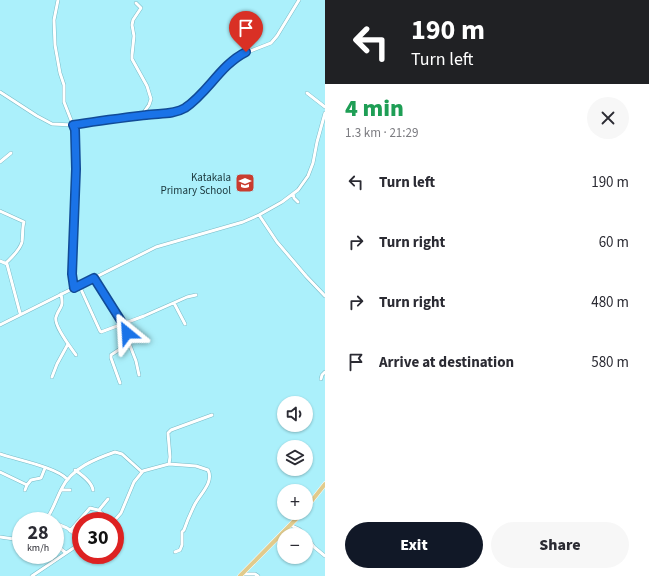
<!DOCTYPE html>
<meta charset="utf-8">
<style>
body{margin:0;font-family:"Source Sans 3",sans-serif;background:#f7f7f7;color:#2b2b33;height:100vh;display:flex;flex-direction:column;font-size:15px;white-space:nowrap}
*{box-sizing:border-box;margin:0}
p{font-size:13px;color:#7c7c81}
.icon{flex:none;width:22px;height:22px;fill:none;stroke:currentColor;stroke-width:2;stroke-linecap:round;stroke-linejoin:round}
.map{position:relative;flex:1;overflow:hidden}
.panel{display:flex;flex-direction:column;background:#fff;width:324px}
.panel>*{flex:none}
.hud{background:#202124;color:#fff;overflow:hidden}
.buttons{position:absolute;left:277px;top:396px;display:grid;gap:8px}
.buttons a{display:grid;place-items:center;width:36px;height:36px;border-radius:50%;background:#fff;box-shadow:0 1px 3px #0004;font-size:20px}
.speed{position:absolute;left:12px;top:512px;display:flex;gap:8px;font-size:20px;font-weight:700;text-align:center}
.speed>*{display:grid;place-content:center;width:52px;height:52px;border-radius:50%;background:#fff;box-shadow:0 1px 3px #0004;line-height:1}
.speed small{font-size:10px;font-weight:400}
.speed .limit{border:6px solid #d22;background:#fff;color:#111}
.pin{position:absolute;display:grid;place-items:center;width:34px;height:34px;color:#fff;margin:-41px -17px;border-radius:50% 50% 50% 0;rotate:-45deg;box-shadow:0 0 4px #0007}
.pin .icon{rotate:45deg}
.me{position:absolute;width:44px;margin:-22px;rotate:333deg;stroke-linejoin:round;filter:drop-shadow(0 0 3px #0008)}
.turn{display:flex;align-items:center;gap:14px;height:84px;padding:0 20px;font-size:18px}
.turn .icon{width:52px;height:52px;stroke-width:2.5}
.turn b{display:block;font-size:28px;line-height:34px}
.round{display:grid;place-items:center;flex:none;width:42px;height:42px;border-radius:21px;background:#f7f7f7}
.summary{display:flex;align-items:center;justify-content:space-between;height:68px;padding:0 20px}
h1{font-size:24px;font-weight:800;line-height:30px;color:#1e9e55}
.primary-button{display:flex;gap:8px;margin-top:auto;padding:8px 20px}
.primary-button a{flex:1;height:46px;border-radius:24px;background:#111827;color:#fff;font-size:16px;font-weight:800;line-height:46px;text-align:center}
.primary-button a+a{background:#f7f7f7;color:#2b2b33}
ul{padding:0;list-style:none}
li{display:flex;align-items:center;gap:12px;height:60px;padding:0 20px}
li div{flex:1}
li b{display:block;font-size:15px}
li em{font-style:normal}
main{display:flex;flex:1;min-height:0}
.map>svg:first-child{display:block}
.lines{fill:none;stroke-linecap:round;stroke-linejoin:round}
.minor-casing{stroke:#78bbc7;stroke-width:4}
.major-casing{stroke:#fff;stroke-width:5}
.minor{stroke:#fff;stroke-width:3}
.major{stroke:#e1cb8c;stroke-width:4}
.route-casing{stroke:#114b97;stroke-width:10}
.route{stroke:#1a73e8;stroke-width:7}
.labels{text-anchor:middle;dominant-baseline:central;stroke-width:3;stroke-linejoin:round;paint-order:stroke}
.poi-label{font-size:11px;fill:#19353a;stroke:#abf0fb;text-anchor:end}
</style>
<main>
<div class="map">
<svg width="325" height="576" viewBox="0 0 325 576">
<rect width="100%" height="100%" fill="#abf0fb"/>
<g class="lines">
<g class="minor-casing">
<path id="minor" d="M58,0L54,20L55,45L60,73L64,85V102L73,125L152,114L173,113L182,109L197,97L225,67L240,55L271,43L277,36L299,0
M136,3L141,8L133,20L132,25L134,36L132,55V59L147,86L151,99L149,105L142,115
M0,92L37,116L52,124L73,125L75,130L76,169L72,274L74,287
M307,93L325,107
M0,162L11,153
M293,194L294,198L298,202
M0,211L24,222C22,228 23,235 22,242C20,250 12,257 6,263
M259,215L277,242L306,276L325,296
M0,261L7,264L20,313
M93,278L126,329L129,343L136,361L139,375
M79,285L100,331L101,332L144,316L187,297L196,295
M61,294C64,309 60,305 56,317C53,325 71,348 76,355
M174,303L185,324
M0,325L156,247L243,222L259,215L282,202L298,190L308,176L313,163L317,142L325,113
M52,377L57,364L68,344
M321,379L322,375L325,372
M120,383L111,358V355L129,343
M0,454C17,460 56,467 67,479
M169,464L170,457L168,433L171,430L212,415
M75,470C82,475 92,482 93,490
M0,472L27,485L25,490
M27,485L31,480L41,478L45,468
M61,490H70
M99,510L108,499
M45,521C53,511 56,499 62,488C72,468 95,459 115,452L122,454L142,472
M114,521L121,513L134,482L143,471L169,464L196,466L208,470C214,482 201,493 195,504C191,512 187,521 184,530L182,532V545L180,550L175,552
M55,523L67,528L81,539
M290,525L299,529L305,535
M70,531L90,508L98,510L110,521
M306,536L314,547L325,556
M0,537L21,540
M55,544L66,553
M242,574H255L258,576
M32,576L81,543"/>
</g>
<g class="major-casing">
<path id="major" d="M306,508L325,484
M240,576L302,513"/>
</g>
<use href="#minor" class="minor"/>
<use href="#major" class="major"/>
</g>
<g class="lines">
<g class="route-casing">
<path id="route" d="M127,333L123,324L94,278L74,288L72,274L76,169L75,130L73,125C97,121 122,118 146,115C159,113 173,115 185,108C208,93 220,65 246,52"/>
</g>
<use href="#route" class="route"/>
</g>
<defs>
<g id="school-square" transform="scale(1)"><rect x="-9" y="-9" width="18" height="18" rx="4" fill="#c93c2f" stroke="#abf0fb"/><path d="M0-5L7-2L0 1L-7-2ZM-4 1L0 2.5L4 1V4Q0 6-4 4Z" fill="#fff"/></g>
</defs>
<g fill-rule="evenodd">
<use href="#school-square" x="245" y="183"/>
</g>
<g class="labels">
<g class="poi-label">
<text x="231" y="177">Katakala<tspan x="231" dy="13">Primary School</tspan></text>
</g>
</g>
</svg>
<div class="buttons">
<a><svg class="icon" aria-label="sound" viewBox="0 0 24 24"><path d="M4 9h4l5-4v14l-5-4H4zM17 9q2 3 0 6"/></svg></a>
<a><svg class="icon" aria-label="layers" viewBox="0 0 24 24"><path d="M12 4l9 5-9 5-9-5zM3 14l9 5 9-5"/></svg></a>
<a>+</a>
<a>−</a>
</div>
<div class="speed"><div>28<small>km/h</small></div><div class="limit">30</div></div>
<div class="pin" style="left:246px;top:52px;background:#d93025"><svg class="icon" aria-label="arrive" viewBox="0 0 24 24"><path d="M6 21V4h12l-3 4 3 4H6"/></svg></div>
<svg class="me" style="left:127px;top:333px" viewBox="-20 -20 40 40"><path d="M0-17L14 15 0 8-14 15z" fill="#1a73e8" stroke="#fff" stroke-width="4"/></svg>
</div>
<section class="panel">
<div class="hud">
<div class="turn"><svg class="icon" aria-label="left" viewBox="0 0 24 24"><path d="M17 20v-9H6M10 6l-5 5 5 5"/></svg><div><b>190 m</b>Turn left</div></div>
</div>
<div class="summary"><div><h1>4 min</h1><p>1.3 km · 21:29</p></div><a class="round"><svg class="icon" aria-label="close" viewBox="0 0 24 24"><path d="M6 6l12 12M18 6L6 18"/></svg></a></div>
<ul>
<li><svg class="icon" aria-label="left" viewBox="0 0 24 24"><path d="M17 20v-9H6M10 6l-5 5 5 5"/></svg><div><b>Turn left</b></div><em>190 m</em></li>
<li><svg class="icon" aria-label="right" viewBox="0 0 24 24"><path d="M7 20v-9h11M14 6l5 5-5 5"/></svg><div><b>Turn right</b></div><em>60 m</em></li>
<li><svg class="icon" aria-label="right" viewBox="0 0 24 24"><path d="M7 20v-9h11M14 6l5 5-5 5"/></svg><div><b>Turn right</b></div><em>480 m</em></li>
<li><svg class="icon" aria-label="arrive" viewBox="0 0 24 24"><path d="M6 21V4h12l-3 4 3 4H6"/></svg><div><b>Arrive at destination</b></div><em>580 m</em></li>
</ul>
<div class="primary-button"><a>Exit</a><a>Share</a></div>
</section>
</main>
